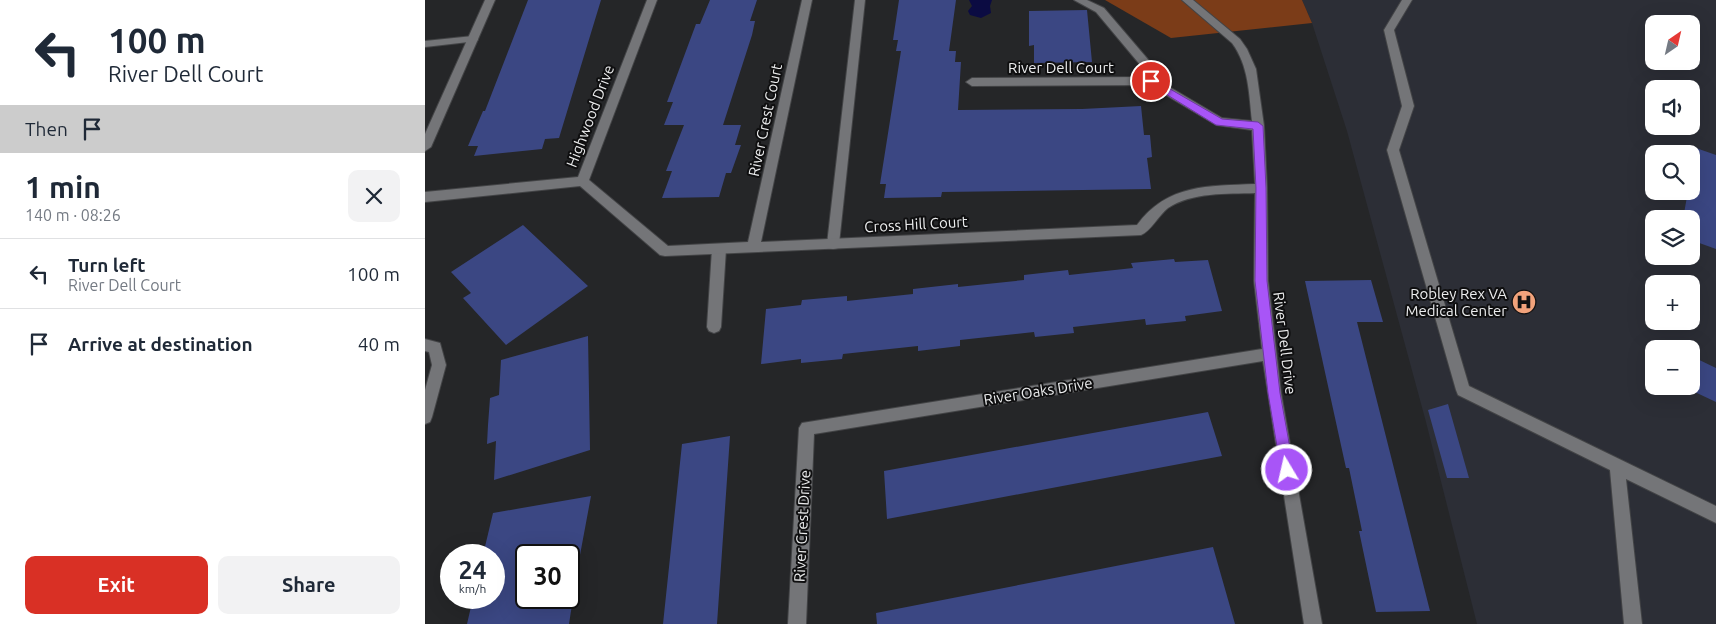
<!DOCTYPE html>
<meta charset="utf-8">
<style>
body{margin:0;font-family:Ubuntu,sans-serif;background:#f2f2f3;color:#1f2937;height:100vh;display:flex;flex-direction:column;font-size:19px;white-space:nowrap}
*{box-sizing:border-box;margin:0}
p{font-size:16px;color:#747a83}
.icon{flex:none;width:28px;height:28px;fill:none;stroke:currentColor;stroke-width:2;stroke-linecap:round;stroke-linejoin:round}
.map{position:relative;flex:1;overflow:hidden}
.side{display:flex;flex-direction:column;background:#fff;width:425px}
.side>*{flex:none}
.banner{background:#fff;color:#1f2937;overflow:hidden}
.needle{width:32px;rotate:34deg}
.tools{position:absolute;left:1220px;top:15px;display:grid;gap:10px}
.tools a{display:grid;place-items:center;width:55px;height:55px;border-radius:10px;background:#fff;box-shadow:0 5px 20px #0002;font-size:25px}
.speed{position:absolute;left:15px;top:544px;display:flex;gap:10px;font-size:25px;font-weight:700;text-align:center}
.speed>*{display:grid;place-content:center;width:65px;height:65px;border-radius:50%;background:#fff;box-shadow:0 5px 20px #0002;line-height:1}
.speed small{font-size:12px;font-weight:400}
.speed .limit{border:2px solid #111;border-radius:8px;background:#fff;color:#111}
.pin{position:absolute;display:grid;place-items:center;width:42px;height:42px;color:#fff;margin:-21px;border:2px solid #fff;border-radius:50%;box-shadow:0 1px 5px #0007}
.me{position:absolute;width:55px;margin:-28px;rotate:351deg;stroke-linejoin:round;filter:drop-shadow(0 0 4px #0008)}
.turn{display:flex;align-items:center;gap:18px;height:105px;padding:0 25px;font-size:22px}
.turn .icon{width:65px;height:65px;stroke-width:2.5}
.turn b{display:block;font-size:35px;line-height:42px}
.then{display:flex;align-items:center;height:48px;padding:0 25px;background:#0003;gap:10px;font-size:19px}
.round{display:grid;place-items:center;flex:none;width:52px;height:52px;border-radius:10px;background:#f2f2f3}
.overview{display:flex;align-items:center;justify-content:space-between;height:85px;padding:0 25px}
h1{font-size:30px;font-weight:600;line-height:38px}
.cta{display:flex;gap:10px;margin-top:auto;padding:10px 25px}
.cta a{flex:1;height:58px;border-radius:10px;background:#d93025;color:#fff;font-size:20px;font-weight:600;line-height:58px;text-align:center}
.cta a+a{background:#f2f2f3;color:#1f2937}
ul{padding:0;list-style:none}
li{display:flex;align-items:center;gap:15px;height:70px;padding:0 25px;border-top:1px solid #e0e1e3}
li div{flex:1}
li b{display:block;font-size:19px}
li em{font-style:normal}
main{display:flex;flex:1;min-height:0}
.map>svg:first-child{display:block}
.built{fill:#2c2e36;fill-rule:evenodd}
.forest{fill:#7b3c18}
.water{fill:#0b0b42}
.building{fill:#3b4783}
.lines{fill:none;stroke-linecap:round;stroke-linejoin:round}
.service-casing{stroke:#434446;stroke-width:2}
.minor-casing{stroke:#434446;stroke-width:2}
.service{fill:#747578;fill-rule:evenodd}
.minor{fill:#747578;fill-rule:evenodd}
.route{fill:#a855f7;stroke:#6d37a1}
.labels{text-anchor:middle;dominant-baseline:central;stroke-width:4;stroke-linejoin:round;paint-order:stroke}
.street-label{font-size:15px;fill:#ecedee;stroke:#0f0f10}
.poi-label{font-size:15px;fill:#ecedee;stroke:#0f0f10;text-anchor:end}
</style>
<main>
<section class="side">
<div class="banner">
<div class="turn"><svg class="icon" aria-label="left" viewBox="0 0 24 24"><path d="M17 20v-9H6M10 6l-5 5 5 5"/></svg><div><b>100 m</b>River Dell Court</div></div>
<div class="then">Then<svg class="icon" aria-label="arrive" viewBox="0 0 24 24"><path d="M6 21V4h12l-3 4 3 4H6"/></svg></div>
</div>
<div class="overview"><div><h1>1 min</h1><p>140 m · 08:26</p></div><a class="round"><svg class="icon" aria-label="close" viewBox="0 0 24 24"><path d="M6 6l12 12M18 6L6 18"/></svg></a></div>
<ul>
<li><svg class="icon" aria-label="left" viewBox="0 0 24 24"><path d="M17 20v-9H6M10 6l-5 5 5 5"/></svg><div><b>Turn left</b><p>River Dell Court</p></div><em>100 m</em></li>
<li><svg class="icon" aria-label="arrive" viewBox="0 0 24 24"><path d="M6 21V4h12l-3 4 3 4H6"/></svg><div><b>Arrive at destination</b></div><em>40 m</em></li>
</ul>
<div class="cta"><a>Exit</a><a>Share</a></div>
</section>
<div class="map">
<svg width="1291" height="624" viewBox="0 0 1291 624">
<rect width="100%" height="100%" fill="#252628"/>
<path class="built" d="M877,0H1291V624H1052L1001,422L922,131L887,23ZM1229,24H1266V61H1229ZM1229,89H1266V126H1229ZM1229,154H1266V191H1229ZM1229,219H1266V256H1229ZM1229,284H1266V321H1229ZM1229,349H1266V386H1229Z"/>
<path class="forest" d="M680,0H877L887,23L746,38Z"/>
<path class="water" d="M544,0H567L565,6L566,13L556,18L545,15L543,11L547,6Z"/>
<path class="building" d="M103,0H176L134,138L120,139L117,149L49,156L53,146H43L58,111H60Z
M285,0H332L325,21H330L327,35L298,125H316L310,145H316L306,173H301L294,197L237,198L247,171H241L259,125H239L248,102H242L271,24H275Z
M474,0H531L524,51H531L530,62H536L533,110L657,109L716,106L719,135H725L727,157L722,158L726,189L517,192L516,197L459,198L461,184H455L476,51H471L473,40H468Z
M662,10L667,62L609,63V45L604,46V11Z
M1271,148L1291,155V249L1266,240V219H1258L1263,191H1266V174Z
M98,225L163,286L81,345L38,298L46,293L26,272Z
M749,259L750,262L783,260L797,311L760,316L761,321L721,325L720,319L648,327L649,333L610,337L609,332L535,340V346L493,351V346L418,354L417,359L376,363V359L336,364L341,309L376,305L377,300L422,296V301L488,294V289L533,284V287L599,280V275L643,270L644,275L708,268L706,263Z
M946,280L958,322H932L1005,611L951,612L934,531H937L924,468H921L880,281Z
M163,336L165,450L69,480L71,441L62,444L63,425L65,398L74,395L76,360Z
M1266,356L1291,368V402L1257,386H1266Z
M1023,404L1044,478H1022L1003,410Z
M783,412L797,456L462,519L459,471Z
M305,436L292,624H238L257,444Z
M166,496L155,555H101V598H148L144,624H42L48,598H69V555H58L68,513Z
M788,547L810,624H452L451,613Z"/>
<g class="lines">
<g class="service-casing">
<path id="service" d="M430,0H440L414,244L413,248L408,249L403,248L402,244Z
M977,0H987L969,30L989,106L974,150L1044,386L1291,506V523L1201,479L1217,624H1199L1185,470L1033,395L1031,390L962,150L977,106L959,30Z
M48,36L52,37L53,39L52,41L0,47V41Z
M294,244L299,245L301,249L296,327L294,331L289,333L284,331L282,327L287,249L289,245Z"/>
</g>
<g class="minor-casing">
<path id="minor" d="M60,0H70L6,147L0,151V134Z
M222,0H232L164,180L243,246L323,242L377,0H387L336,242L712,225C742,184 783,186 830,184L827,130L791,125L724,85L547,86L541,82L547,78L720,77L717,67L671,12L649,0H662L679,8L726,63L731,79L797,118L827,121C824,94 824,66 807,43L757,0H768L815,39L822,49L831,69L839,126L842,188L843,281L856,393L897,624H879L838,361L389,434L381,624H363L374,428L377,423L837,349L829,281L830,193C802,194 767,192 743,208C734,215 725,232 716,235L240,256L235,255L155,186L0,202V192L153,177Z
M0,339L15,343L21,365L7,417L5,422L0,424V390L7,365L4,352L0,351Z"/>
</g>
<use href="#service" class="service"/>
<use href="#minor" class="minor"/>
</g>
<path class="route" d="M726,78L797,119L833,122L838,126L841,188L842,281L855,393L869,470L867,475L862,477L858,475L856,470L843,393L830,281L831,188L828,129L791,125L723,83L722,81Z"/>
<defs>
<g id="hospital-disc" transform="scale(1.25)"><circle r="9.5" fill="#f1a27b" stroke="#0f0f10"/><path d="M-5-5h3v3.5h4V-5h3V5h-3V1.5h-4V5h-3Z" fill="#111"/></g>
</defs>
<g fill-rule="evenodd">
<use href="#hospital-disc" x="1099" y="302"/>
</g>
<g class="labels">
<g class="street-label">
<text x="636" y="67">River Dell Court</text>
<text transform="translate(165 116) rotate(-69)">Highwood Drive</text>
<text transform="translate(340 120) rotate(-78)">River Crest Court</text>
<text transform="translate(491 224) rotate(-3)">Cross Hill Court</text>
<text transform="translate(860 343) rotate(83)">River Dell Drive</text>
<text transform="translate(613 391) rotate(-9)">River Oaks Drive</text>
<text transform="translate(377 526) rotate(-87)">River Crest Drive</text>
</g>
<g class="poi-label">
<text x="1082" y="293">Robley Rex VA<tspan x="1082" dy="17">Medical Center</tspan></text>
</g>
</g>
</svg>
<div class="tools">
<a><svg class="needle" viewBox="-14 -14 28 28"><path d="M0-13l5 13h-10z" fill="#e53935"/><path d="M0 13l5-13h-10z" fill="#747a83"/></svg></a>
<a><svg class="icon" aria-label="sound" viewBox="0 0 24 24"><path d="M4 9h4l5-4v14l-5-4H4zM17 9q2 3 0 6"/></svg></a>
<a><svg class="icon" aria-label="search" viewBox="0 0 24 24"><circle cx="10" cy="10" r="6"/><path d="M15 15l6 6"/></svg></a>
<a><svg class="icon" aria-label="layers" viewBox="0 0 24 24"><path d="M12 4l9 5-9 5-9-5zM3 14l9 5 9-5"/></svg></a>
<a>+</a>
<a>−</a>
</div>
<div class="speed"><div>24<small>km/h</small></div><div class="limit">30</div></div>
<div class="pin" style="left:726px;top:81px;background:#d93025"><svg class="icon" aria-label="arrive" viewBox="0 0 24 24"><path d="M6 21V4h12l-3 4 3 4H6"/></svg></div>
<svg class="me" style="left:862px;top:470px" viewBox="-20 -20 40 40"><circle r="17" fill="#a855f7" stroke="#fff" stroke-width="3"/><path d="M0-11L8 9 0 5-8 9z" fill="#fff"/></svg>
</div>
</main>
